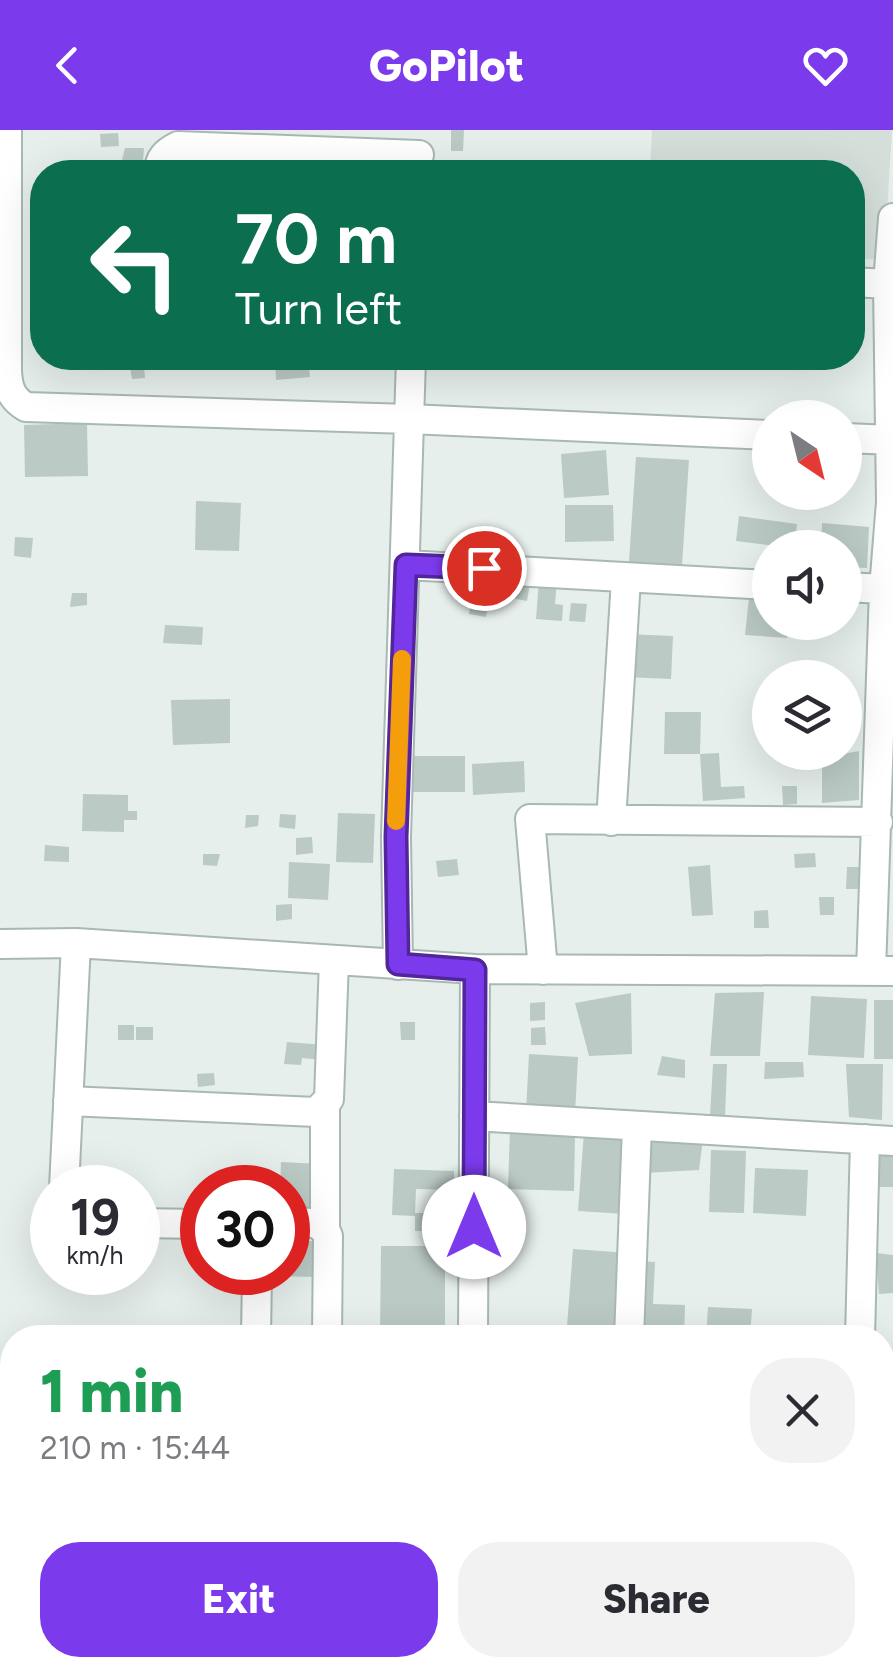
<!DOCTYPE html>
<meta charset="utf-8">
<style>
body{margin:0;font-family:Figtree,sans-serif;background:#f2f2f3;color:#2b2b33;height:100vh;display:flex;flex-direction:column;font-size:38px;white-space:nowrap}
*{box-sizing:border-box;margin:0}
p{font-size:32px;color:#7c7c81}
.icon{flex:none;width:55px;height:55px;fill:none;stroke:currentColor;stroke-width:2;stroke-linecap:round;stroke-linejoin:round}
.map{position:relative;flex:1;overflow:hidden}
.side{position:absolute;left:0px;top:1195px;width:895px;height:352px;display:flex;flex-direction:column;background:#fff;border-radius:40px 40px 0 0;box-shadow:0 10px 40px #0002}
.side>*{flex:none}
.top-card{position:absolute;left:30px;top:30px;width:835px;height:210px;border-radius:40px;box-shadow:0 10px 40px #0002;background:#0b6e4f;color:#fff;overflow:hidden}
.needle{width:65px;rotate:145deg}
.fabs{position:absolute;left:752px;top:270px;display:grid;gap:20px}
.fabs a{display:grid;place-items:center;width:110px;height:110px;border-radius:50%;background:#fff;box-shadow:0 10px 40px #0002;font-size:50px}
.speed{position:absolute;left:30px;top:1035px;display:flex;gap:20px;font-size:50px;font-weight:700;text-align:center}
.speed>*{display:grid;place-content:center;width:130px;height:130px;border-radius:50%;background:#fff;box-shadow:0 10px 40px #0002;line-height:1}
.speed small{font-size:25px;font-weight:400}
.speed .limit{border:15px solid #d22;background:#fff;color:#111}
.pin{position:absolute;display:grid;place-items:center;width:85px;height:85px;color:#fff;margin:-42px;border:5px solid #fff;border-radius:50%;box-shadow:0 2px 10px #0007}
.me{position:absolute;width:110px;margin:-55px;rotate:0deg;stroke-linejoin:round;filter:drop-shadow(0 0 8px #0008)}
.turn{display:flex;align-items:center;gap:35px;height:210px;padding:0 40px;font-size:45px}
.turn .icon{width:130px;height:130px;stroke-width:2.5}
.turn b{display:block;font-size:70px;line-height:85px}
.round{display:grid;place-items:center;flex:none;width:105px;height:105px;border-radius:40px;background:#f2f2f3}
.head{display:flex;align-items:center;justify-content:space-between;height:170px;padding:0 40px}
h1{font-size:60px;font-weight:800;line-height:75px;color:#1e9e55}
.primary-button{display:flex;gap:20px;margin-top:auto;padding:20px 40px}
.primary-button a{flex:1;height:115px;border-radius:40px;background:#7c3aed;color:#fff;font-size:40px;font-weight:800;line-height:115px;text-align:center}
.primary-button a+a{background:#f2f2f3;color:#2b2b33}
header{display:flex;justify-content:space-between;align-items:center;height:130px;padding:0 40px;background:#7c3aed;color:#fff;font-size:45px;font-weight:800}
.map>svg:first-child{display:block}
.built{fill:#d4dfda}
.building{fill:#bbcac4}
.lines{fill:none;stroke-linecap:round;stroke-linejoin:round}
.minor-casing{stroke:#a8b8b2;stroke-width:32}
.minor{stroke:#fff;stroke-width:28}
.route-casing{stroke:#51269a;stroke-width:25}
.route{stroke:#7c3aed;stroke-width:18}
.slow{stroke:#f59e0b;stroke-width:18}
</style>
<header><svg class="icon" aria-label="back" viewBox="0 0 24 24"><path d="M15 5l-7 7 7 7"/></svg>GoPilot<svg class="icon" aria-label="heart" viewBox="0 0 24 24"><path d="M12 20l-8-8c-3-5 5-10 8-4 3-6 11-1 8 4z"/></svg></header>
<div class="map">
<svg width="893" height="1546" viewBox="0 0 893 1546">
<rect width="100%" height="100%" fill="#e6efeb"/>
<path class="built" d="M652,0H892L884,130L853,128L852,42H650Z"/>
<path class="building" d="M451,0H464L463,21H451Z
M118,3L119,16L101,17L100,4Z
M125,18H144L143,31L122,30Z
M275,228H308L310,247L276,250Z
M144,235L145,248L132,249L130,237Z
M87,293L88,346L25,347L24,295Z
M606,320L609,365L564,368L561,324Z
M636,327L689,330L681,450L628,446Z
M196,371L241,373L239,421L195,420Z
M565,375H613L614,411L565,412Z
M739,386L797,394L794,418L736,411Z
M822,393L869,397L867,438L845,437V418H821Z
M15,407L33,408L31,428L14,426Z
M475,444L493,447L486,487L469,484Z
M539,449L557,450L555,474L563,475L562,491L536,489Z
M514,450L530,453L527,471L511,468Z
M750,458L770,460V492H788L787,508L745,505Z
M72,463H87V475L70,477Z
M571,473L587,474L585,492L569,491Z
M796,492H828L826,506L795,503Z
M165,495L203,497L202,515L163,513Z
M626,504L673,506L671,549L624,547Z
M230,569V613L173,615L171,570Z
M845,578H858L859,594H845Z
M665,582H701L700,624H664Z
M859,621V670L822,673V628Z
M719,623L721,657L744,656L745,668L703,671L700,624Z
M409,626H465V662H410Z
M524,631L525,662L473,665L472,634Z
M782,656H797V674L783,675Z
M83,664L128,665V681H137V690H124V702L82,701Z
M338,683L375,684L373,733L336,732Z
M280,684L296,685L295,699L279,697Z
M246,685H259L258,696L245,698Z
M312,707L313,723L296,725V708Z
M45,715L69,717V732L44,731Z
M815,723L816,737L795,738L794,724Z
M203,724H220L217,736L203,735Z
M457,729L459,745L438,747L436,731Z
M289,732L330,734L328,770L288,768Z
M710,735L713,785L692,786L688,737Z
M847,737H862L861,759H846Z
M819,767H834V785H820Z
M292,774V789L276,791V775Z
M768,780L769,798H754V781Z
M764,862L760,926H710L715,863Z
M631,863L632,924L589,926L575,873Z
M811,866L867,869L864,928L808,925Z
M874,870H893V929H874Z
M545,872V890L530,891V873Z
M400,892H415V910H401Z
M118,895H134V910H118Z
M136,897H153V910H136Z
M545,897L546,915H531V898Z
M287,912L324,915L323,930L302,928L301,935L284,934Z
M529,924L578,927L575,984L526,982Z
M662,926L685,930V948L657,945Z
M765,932H803L804,947L764,949Z
M713,934H727L725,987L710,986Z
M846,934H883L882,990L849,987Z
M214,943L215,955L198,957L197,944Z
M510,998L575,1004L574,1061L508,1059Z
M584,1002L630,1005L625,1084L578,1081Z
M649,1009H703L699,1040L645,1043Z
M880,1016L893,1017V1057H878Z
M711,1020L746,1021L744,1083L709,1082Z
M281,1032L321,1034L319,1081L288,1079V1058H280Z
M755,1038L808,1040L806,1086L753,1083Z
M394,1039L454,1041V1060L416,1059L415,1083H433L434,1101H415V1083V1086L392,1085Z
M452,1074L453,1092H438L437,1075Z
M288,1111H315L314,1147L275,1146V1142H288Z
M381,1116H445V1208H380Z
M573,1119L629,1123L624,1199L567,1196Z
M876,1123L893,1125V1163L879,1164Z
M638,1131L655,1132L653,1174L685,1175L684,1208H635Z
M708,1177L752,1179L750,1208H706Z
M798,1201V1208H753V1202Z
M1,1250L12,1251V1319L0,1320Z
M12,1474V1513H0V1475Z
M643,1535H705V1546H642Z
M727,1535H772V1542L727,1541Z
M792,1535H808V1546H792Z
M816,1535H831V1546H816Z"/>
<g class="lines">
<g class="minor-casing">
<path id="minor" d="M7,0V241C8,258 11,268 26,277L409,289L770,305
M159,42C159,28 166,22 178,16L419,25
M852,152L888,154
M845,308L893,310
M406,435L770,455
M845,457L884,459
M611,691L626,449
M0,814L76,813L475,839L473,1208
M398,835L396,707L411,228
M475,839L893,841
M543,840L530,689L878,692
M871,841L884,459L891,372L888,154L893,88
M68,971L316,982L329,969L334,830
M325,975V1098
M474,986L893,1011
M64,1058L76,813
M138,1093L202,1094
M288,1093C303,1093 321,1088 328,1106L327,1208
M256,1208L257,1142
M629,1208L637,996
M860,1208L865,1009
M882,1342L893,1341
M0,1366H12
M882,1493L886,1489L893,1488
M474,1535L475,1546
M624,1535V1546
M61,1546V1535
M320,1546V1535
M874,1546V1535"/>
</g>
<use href="#minor" class="minor"/>
</g>
<g class="lines">
<g class="route-casing">
<path id="route" d="M474,1097L475,840L398,834L396,707L406,435L484,438"/>
</g>
<use href="#route" class="route"/>
<path class="slow" d="M396,691L402,529"/>
</g>
</svg>
<div class="fabs">
<a><svg class="needle" viewBox="-14 -14 28 28"><path d="M0-13l5 13h-10z" fill="#e53935"/><path d="M0 13l5-13h-10z" fill="#7c7c81"/></svg></a>
<a><svg class="icon" aria-label="sound" viewBox="0 0 24 24"><path d="M4 9h4l5-4v14l-5-4H4zM17 9q2 3 0 6"/></svg></a>
<a><svg class="icon" aria-label="layers" viewBox="0 0 24 24"><path d="M12 4l9 5-9 5-9-5zM3 14l9 5 9-5"/></svg></a>
</div>
<div class="speed"><div>19<small>km/h</small></div><div class="limit">30</div></div>
<div class="pin" style="left:484px;top:438px;background:#d93025"><svg class="icon" aria-label="arrive" viewBox="0 0 24 24"><path d="M6 21V4h12l-3 4 3 4H6"/></svg></div>
<svg class="me" style="left:474px;top:1097px" viewBox="-20 -20 40 40"><circle r="19" fill="#fff"/><path d="M0-13L10 11 0 6-10 11z" fill="#7c3aed"/></svg>
<div class="top-card">
<div class="turn"><svg class="icon" aria-label="left" viewBox="0 0 24 24"><path d="M17 20v-9H6M10 6l-5 5 5 5"/></svg><div><b>70 m</b>Turn left</div></div>
</div>
<section class="side">
<div class="head"><div><h1>1 min</h1><p>210 m · 15:44</p></div><a class="round"><svg class="icon" aria-label="close" viewBox="0 0 24 24"><path d="M6 6l12 12M18 6L6 18"/></svg></a></div>
<div class="primary-button"><a>Exit</a><a>Share</a></div>
</section>
</div>
